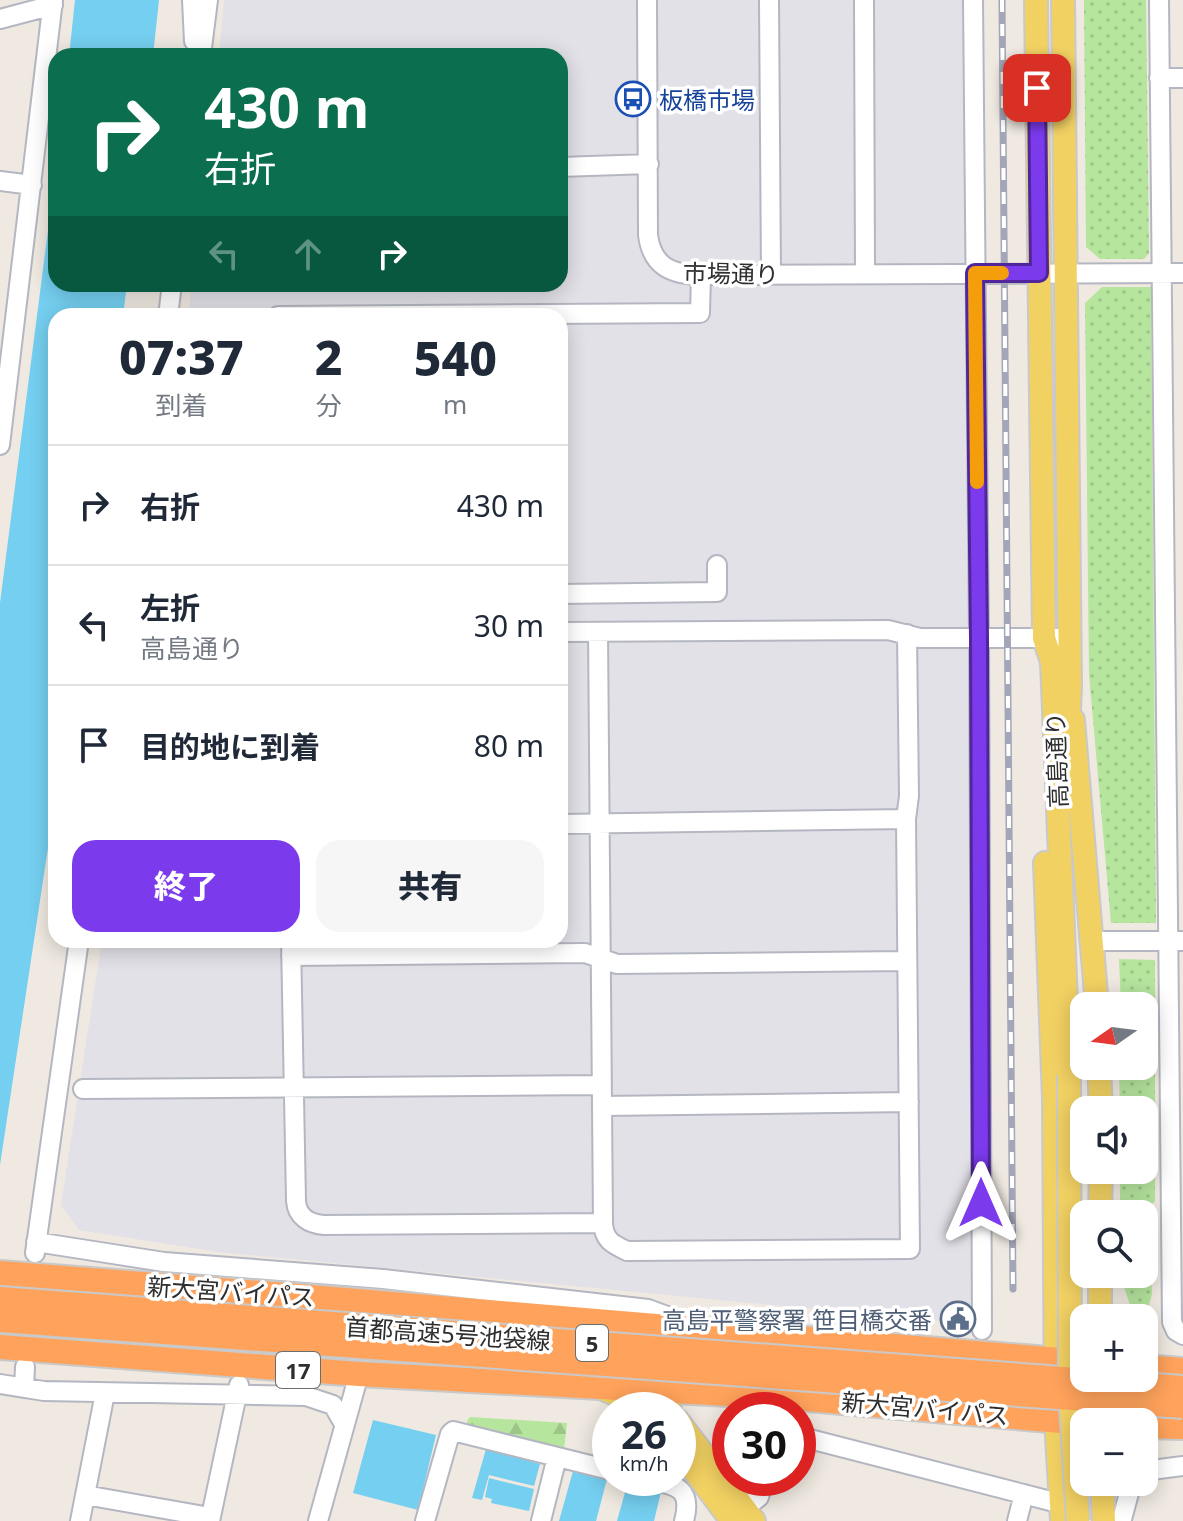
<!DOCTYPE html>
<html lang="ja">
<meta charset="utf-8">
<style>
body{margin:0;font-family:"Noto Sans","Noto Sans JP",sans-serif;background:#f6f6f7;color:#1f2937;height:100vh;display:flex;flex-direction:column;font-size:30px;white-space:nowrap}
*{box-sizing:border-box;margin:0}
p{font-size:26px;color:#747a83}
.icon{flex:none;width:44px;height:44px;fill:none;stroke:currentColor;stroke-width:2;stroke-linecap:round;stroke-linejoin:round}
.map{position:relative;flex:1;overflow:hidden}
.details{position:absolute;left:48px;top:308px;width:520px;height:640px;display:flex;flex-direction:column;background:#fff;border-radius:24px;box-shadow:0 4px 20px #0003}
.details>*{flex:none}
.banner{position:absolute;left:48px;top:48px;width:520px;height:244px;border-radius:24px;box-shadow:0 4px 20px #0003;background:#0b6e4f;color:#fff;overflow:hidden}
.needle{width:52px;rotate:256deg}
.buttons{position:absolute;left:1070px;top:992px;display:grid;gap:16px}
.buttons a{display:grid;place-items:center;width:88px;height:88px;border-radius:16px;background:#fff;box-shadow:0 4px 20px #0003;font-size:40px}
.speed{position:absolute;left:592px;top:1392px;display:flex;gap:16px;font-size:40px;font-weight:700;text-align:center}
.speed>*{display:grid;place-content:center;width:104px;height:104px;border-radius:50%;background:#fff;box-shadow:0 4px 20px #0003;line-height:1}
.speed small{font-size:20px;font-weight:400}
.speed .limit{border:12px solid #d22;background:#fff;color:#111}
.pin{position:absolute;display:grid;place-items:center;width:68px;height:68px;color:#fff;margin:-34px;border-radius:16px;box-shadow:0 4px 12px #0006}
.me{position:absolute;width:88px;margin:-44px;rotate:0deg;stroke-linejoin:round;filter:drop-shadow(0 0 6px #0008)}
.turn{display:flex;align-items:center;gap:28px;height:168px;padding:0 24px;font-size:36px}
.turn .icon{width:104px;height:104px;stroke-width:2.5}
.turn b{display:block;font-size:56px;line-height:68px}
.lanes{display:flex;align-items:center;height:76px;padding:0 24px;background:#0003;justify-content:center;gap:40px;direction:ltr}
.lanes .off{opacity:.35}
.eta{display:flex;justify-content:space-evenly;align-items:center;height:136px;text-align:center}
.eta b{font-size:48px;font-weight:800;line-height:56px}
.action{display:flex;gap:16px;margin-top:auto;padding:16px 24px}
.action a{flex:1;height:92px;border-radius:24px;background:#7c3aed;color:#fff;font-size:32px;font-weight:800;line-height:92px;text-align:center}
.action a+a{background:#f6f6f7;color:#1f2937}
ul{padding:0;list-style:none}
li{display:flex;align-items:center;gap:24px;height:120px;padding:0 24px;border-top:2px solid #e0e1e3}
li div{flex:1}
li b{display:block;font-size:30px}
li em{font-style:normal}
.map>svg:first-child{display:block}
.industrial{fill:#e3e1e8}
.forest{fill:url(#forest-firs)}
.park{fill:url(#park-dots)}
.water{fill:#75cff0}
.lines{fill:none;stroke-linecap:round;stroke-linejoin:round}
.minor-casing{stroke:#b4b7c1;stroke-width:22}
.major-casing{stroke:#c9c9c9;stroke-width:26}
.highway-casing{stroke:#c9c9c9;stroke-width:28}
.minor{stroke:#fff;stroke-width:18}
.major{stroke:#f2d163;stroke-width:22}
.highway{stroke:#ffa35c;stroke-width:24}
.rail-casing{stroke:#a3a6b8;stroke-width:7}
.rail{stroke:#fff;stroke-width:4;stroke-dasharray:12;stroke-linecap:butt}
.major-bridge-casing{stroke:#c9c9c9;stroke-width:26;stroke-linecap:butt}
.highway-bridge-casing{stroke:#c9c9c9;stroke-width:28;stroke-linecap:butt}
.major-bridge{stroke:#f2d163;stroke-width:22}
.highway-bridge{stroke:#ffa35c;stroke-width:24}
.route-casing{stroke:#51269a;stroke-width:20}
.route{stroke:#7c3aed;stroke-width:14}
.slow{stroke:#f59e0b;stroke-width:14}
.labels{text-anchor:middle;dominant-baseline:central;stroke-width:7;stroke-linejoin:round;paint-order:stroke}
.shield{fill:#fff;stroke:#6d6d6d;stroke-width:2}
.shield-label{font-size:22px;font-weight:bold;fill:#2e2e2e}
.transit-label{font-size:24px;fill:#164399;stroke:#fff;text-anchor:start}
.street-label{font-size:24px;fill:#2e2e2e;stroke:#fff}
.service-label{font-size:24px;fill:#4e5e75;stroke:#fff;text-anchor:end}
</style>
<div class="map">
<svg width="1183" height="1521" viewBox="0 0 1183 1521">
<defs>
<pattern id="forest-firs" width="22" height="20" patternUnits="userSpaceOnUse" patternTransform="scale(2)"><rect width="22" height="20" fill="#b6e59e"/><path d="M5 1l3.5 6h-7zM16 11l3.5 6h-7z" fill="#9dc588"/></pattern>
<pattern id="park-dots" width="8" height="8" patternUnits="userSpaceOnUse" patternTransform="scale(2)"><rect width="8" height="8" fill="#b6e59e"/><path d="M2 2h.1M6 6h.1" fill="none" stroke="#9dc588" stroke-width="1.8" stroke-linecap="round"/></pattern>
</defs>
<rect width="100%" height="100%" fill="#efe9e1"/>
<path class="industrial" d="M224,0H964L975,1319L972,1324L218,1252L79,1230L61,1205L102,940H560V316H188L192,284H560V56H219Z"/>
<path class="forest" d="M470,1417L567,1423L564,1449L469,1429L467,1421Z"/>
<path class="park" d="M1084,0H1146L1149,253L1144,259H1100L1086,247Z
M1102,287H1151L1156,923H1111L1089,674L1085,303Z
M1119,959L1155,960V1201L1149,1207L1152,1294L1144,1324V1318H1136L1133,1314L1120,1275L1144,1274V1214H1120V1170H1144V1110H1120L1119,1066H1144V1006H1121Z"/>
<path class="water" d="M75,0H159L153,56H69Z
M56,168V284H127L123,316H56V795L0,1165V603Z
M373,1420L436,1435L418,1510L353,1493Z
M486,1449L540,1464L534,1486L489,1475L482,1500L472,1498Z
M573,1471L607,1479L596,1521H559Z
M489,1478L534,1489L529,1511L491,1503L492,1499L485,1497Z
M627,1485L661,1492L654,1521H617Z"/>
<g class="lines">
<g class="minor-casing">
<path id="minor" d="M192,0L194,41
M647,0L648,235C652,266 671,275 701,275L1183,273
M769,0L771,275
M864,0L865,273
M973,0L979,639L982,1330
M1159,0L1172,1322L1176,1331L1183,1335
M0,19L53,5
M201,56L208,0
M1159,78H1183
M560,167L649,164
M0,181L32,185
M168,316L172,284
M278,316L700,313L701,275
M0,445L53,0
M560,594L717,592V565
M560,632L888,630L920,638H1069
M598,632L603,1223
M560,824L906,819
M291,940L296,1201C297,1217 310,1224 324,1225L603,1223C604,1240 612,1244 627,1251L910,1249L906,819L909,796L907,634
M1091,941H1183
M291,956L585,953L617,964L906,961
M83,1089L602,1085
M602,1106L909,1102
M36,1242L164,1262L383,1279L648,1309L686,1323
M35,1253L79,940
M0,1384L44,1391L306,1396L333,1405L344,1424
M24,1388L25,1367
M798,1436L1062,1504
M1144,1471L1183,1466
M642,1478C671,1485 694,1484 684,1521
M85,1495L210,1517
M745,1508L759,1497L764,1478
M1122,1519L1132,1482
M80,1521L105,1393
M210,1521L239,1385
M318,1521L359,1374
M425,1521L450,1434L453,1431L610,1470
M541,1521L557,1457
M1017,1521L1024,1494"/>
</g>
<g class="major-casing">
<path id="major" d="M1036,0L1044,638L1052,662L1069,1075
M1063,0L1070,686L1068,734
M1073,720L1097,1006
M1045,863L1054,1099L1056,1420L1062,1521
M1099,1066L1101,1110
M1100,1214L1101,1170
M1100,1318V1274
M645,1379L670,1410
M1100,1383V1422
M601,1388L627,1399L642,1410
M678,1421L754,1521
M678,1449L732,1521
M1102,1482L1104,1521"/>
</g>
<g class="highway-casing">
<path id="highway" d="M0,1273L286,1295L1084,1362
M0,1347L359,1374L784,1397L1084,1423
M1144,1367L1183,1370
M1144,1426L1183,1427"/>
</g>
<use href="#minor" class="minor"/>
<use href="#major" class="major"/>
<use href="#highway" class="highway"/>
<g class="rail-casing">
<path id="rail" d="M1002,0L1013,1289"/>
</g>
<use href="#rail" class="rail"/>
<g class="major-bridge-casing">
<path id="major-bridge" d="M1069,1075L1070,1391L1078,1521"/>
</g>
<g class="highway-bridge-casing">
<path id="highway-bridge" d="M0,1299L1183,1388
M0,1320L1183,1406"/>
</g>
<use href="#major-bridge" class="major-bridge"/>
<use href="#highway-bridge" class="highway-bridge"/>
</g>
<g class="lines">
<g class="route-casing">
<path id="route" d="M981,1203L979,639L975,273H1039L1037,88"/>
</g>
<use href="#route" class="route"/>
<path class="slow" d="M977,482L975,273H1002"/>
</g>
<defs>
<g id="bus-ring" transform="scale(1.8)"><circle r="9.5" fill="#fff" stroke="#1a4fb4" stroke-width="1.5"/><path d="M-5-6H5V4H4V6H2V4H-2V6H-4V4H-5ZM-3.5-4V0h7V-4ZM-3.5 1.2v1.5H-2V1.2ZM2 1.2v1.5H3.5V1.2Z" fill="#1a4fb4"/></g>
<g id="civic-ring" transform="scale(1.8)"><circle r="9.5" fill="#fff" stroke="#5c6f8a" stroke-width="1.5"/><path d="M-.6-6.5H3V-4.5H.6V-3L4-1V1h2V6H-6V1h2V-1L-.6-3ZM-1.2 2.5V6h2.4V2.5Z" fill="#5c6f8a"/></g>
</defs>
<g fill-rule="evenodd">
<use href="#bus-ring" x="633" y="99"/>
<use href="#civic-ring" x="958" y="1319"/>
</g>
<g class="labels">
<g class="shield">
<rect x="576" y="1325" width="32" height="36" rx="6"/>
<rect x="276" y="1352" width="44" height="36" rx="6"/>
</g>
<g class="shield-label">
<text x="592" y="1343">5</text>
<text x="298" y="1370">17</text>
</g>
<g class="transit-label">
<text x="659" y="99">板橋市場</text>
</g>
<g class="street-label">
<text transform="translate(731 273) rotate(1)">市場通り</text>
<text transform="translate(1056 760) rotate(-92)">高島通り</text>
<text transform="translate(231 1291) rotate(4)">新大宮バイパス</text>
<text transform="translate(448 1333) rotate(4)">首都高速5号池袋線</text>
<text transform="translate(925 1408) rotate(5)">新大宮バイパス</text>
</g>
<g class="service-label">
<text x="932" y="1319">高島平警察署 笹目橋交番</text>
</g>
</g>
</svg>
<div class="buttons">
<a><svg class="needle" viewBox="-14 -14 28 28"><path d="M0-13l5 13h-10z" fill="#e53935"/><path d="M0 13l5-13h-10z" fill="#747a83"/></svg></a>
<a><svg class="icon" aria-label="sound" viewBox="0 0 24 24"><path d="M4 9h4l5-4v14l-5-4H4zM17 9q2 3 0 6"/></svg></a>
<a><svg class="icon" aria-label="search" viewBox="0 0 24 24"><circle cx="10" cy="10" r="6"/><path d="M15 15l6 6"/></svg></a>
<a>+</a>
<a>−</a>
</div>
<div class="speed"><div>26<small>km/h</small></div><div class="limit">30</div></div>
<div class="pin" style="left:1037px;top:88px;background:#d93025"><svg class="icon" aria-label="arrive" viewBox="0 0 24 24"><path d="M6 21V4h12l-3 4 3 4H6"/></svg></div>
<svg class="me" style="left:981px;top:1203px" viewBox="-20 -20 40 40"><path d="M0-17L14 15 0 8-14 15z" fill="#7c3aed" stroke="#fff" stroke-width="4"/></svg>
<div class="banner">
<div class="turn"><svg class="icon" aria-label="right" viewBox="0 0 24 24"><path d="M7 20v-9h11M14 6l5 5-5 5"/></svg><div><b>430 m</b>右折</div></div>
<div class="lanes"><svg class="icon off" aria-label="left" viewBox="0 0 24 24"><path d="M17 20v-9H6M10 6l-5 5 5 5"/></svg><svg class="icon off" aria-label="ahead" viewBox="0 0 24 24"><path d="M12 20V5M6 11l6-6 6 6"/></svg><svg class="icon" aria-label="right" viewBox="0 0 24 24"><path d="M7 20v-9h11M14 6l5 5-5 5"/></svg></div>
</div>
<section class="details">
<div class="eta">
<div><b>07:37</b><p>到着</p></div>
<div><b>2</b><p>分</p></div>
<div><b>540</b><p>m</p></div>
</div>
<ul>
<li><svg class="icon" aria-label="right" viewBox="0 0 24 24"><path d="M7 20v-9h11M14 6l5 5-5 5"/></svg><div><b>右折</b></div><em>430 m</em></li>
<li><svg class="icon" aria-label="left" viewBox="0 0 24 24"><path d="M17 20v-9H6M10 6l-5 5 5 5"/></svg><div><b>左折</b><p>高島通り</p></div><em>30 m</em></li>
<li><svg class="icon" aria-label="arrive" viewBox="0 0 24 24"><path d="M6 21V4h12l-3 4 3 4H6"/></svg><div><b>目的地に到着</b></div><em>80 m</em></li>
</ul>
<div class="action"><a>終了</a><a>共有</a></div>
</section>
</div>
